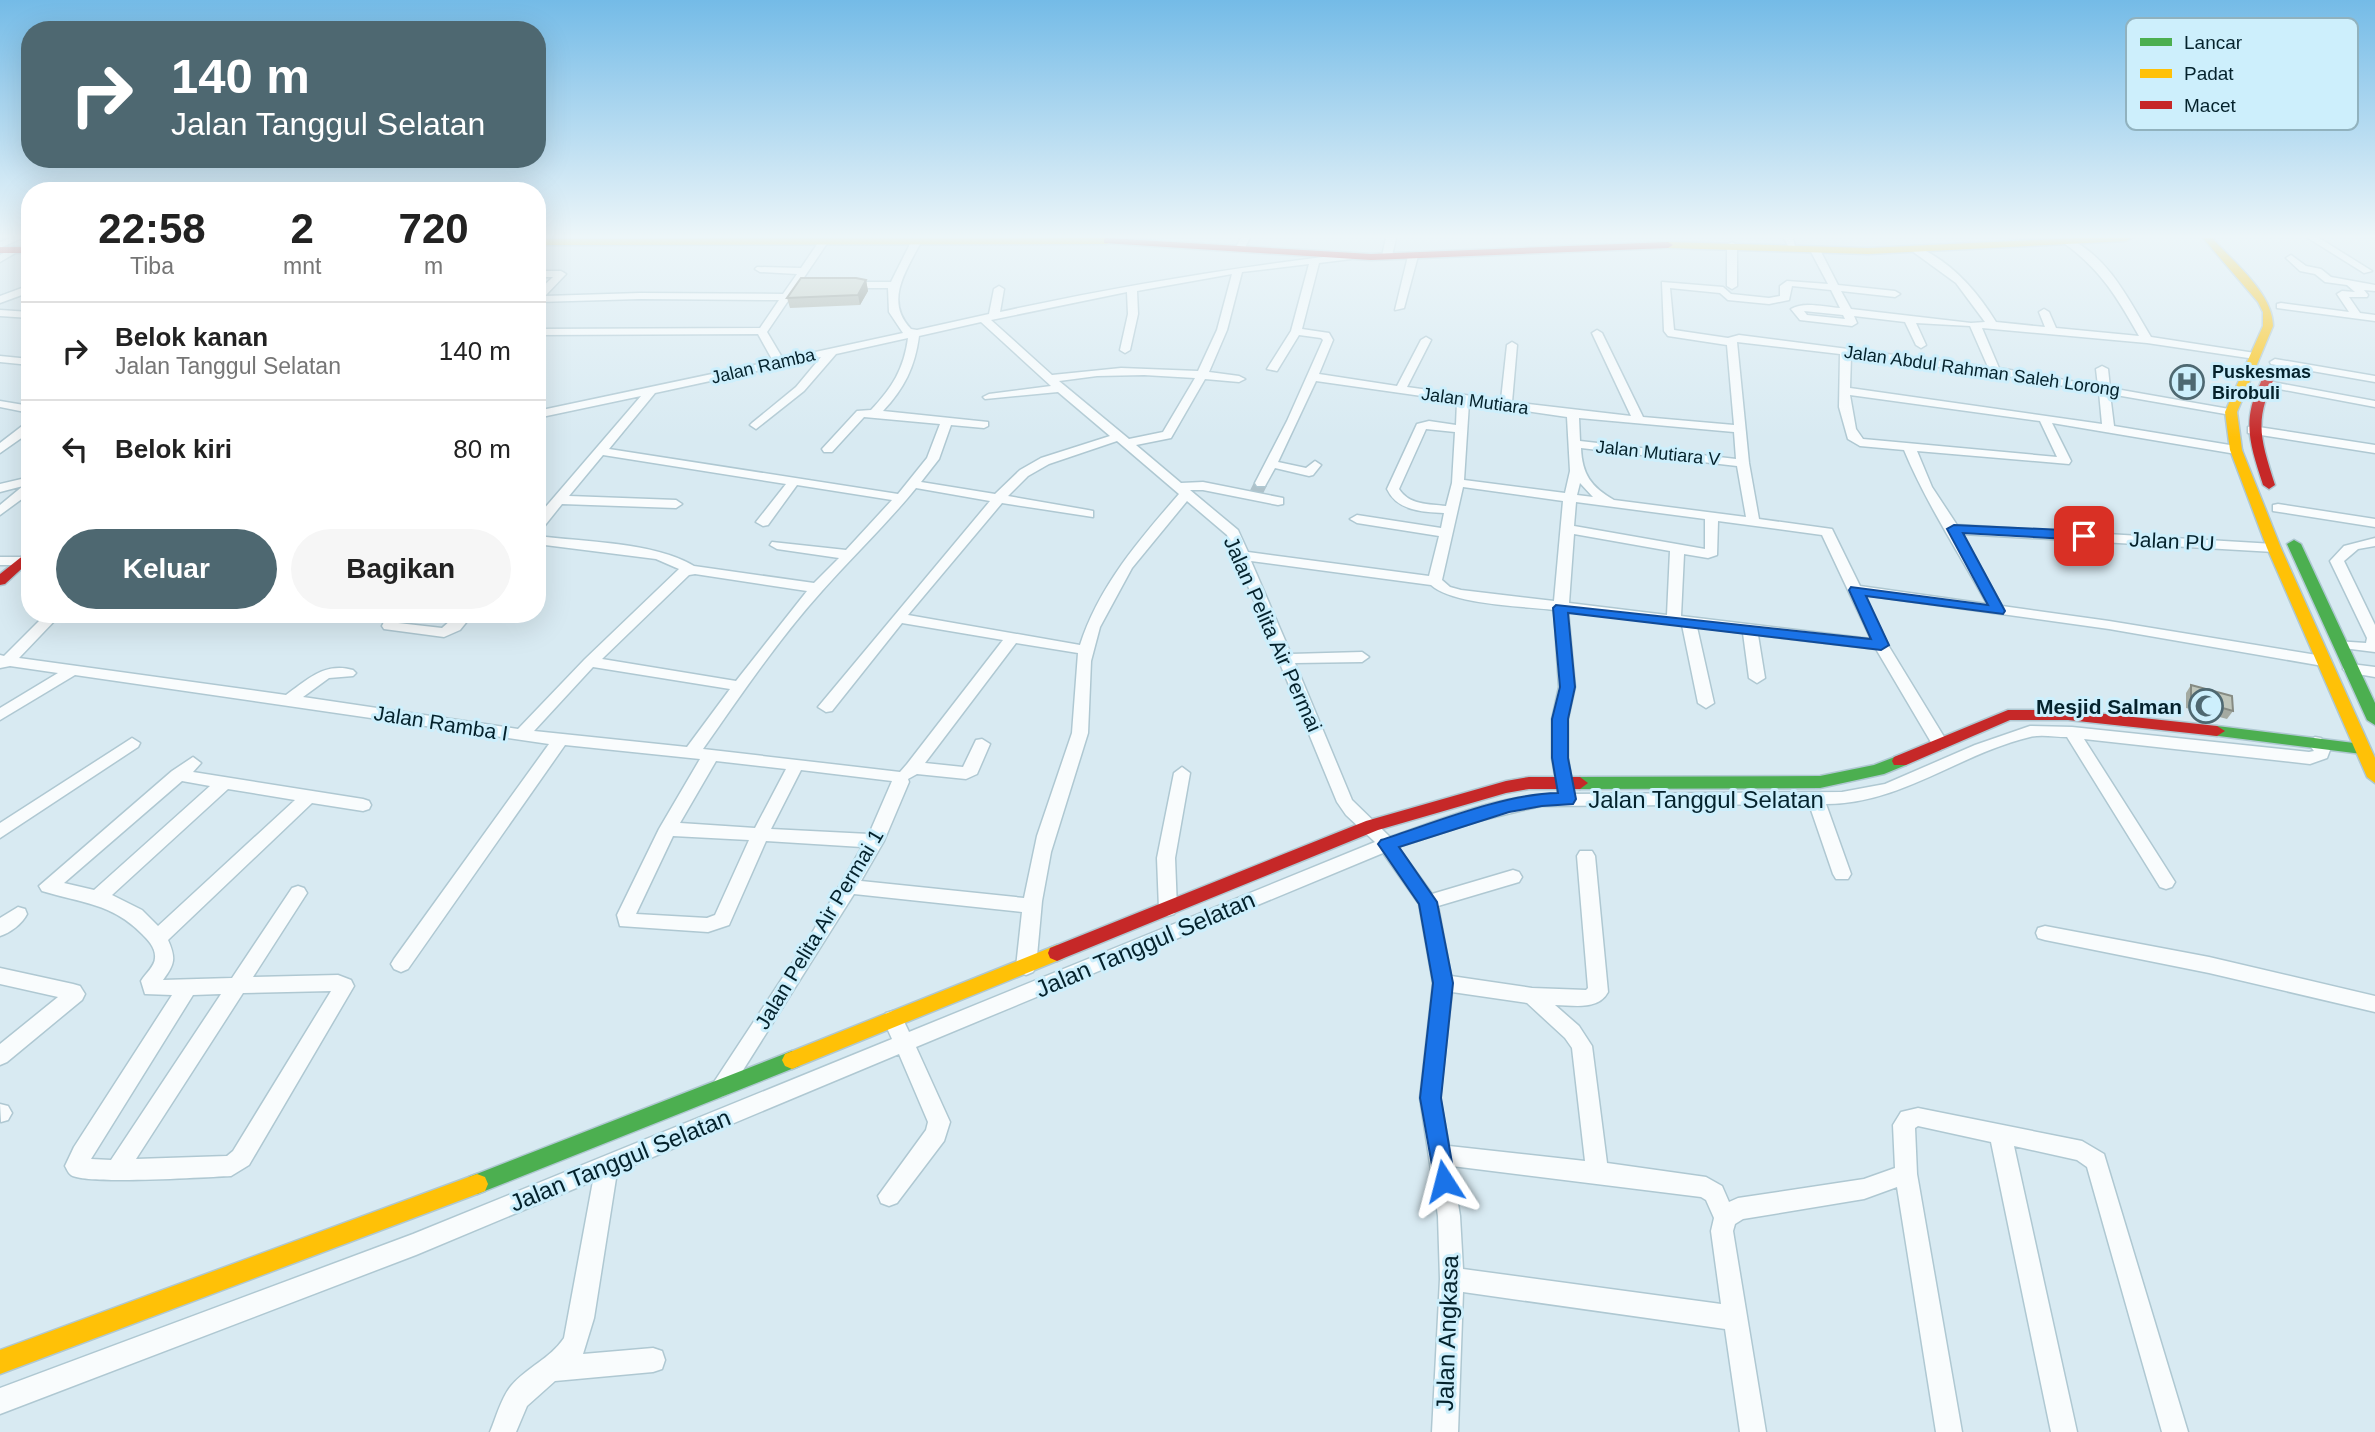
<!DOCTYPE html>
<html lang="id">
<style>
body{margin:0;font-family:Helvetica,sans-serif;background:#f6f6f6;color:#222;height:100vh;display:flex;flex-direction:column;font-size:26px;white-space:nowrap}
*{box-sizing:border-box;margin:0}
p{font-size:23px;color:#767676}
.icon{flex:none;width:38px;height:38px;fill:none;stroke:currentColor;stroke-width:2;stroke-linecap:round;stroke-linejoin:round}
.map{position:relative;flex:1;overflow:hidden}
.side{position:absolute;left:21px;top:182px;width:525px;height:441px;display:flex;flex-direction:column;background:#fff;border-radius:28px;box-shadow:0 7px 28px #0002}
.side>*{flex:none}
.hud{position:absolute;left:21px;top:21px;width:525px;height:147px;border-radius:28px;box-shadow:0 7px 28px #0002;background:#4e6871;color:#fff;overflow:hidden}
.pin{position:absolute;display:grid;place-items:center;width:60px;height:60px;color:#fff;margin:-30px;border-radius:14px;box-shadow:0 4px 10px #0006}
.me{position:absolute;width:77px;margin:-38px;rotate:351deg;stroke-linejoin:round;filter:drop-shadow(0 0 5px #0008)}
.turn{display:flex;align-items:center;gap:24px;height:147px;padding:0 35px;font-size:32px}
.turn .icon{width:91px;height:91px;stroke-width:2.5}
.turn b{display:block;font-size:49px;line-height:60px}
.eta{display:flex;justify-content:space-evenly;align-items:center;height:119px;text-align:center}
.eta b{font-size:42px;font-weight:700;line-height:49px}
.cta{display:flex;gap:14px;margin-top:auto;padding:14px 35px}
.cta a{flex:1;height:80px;border-radius:42px;background:#4e6871;color:#fff;font-size:28px;font-weight:700;line-height:80px;text-align:center}
.cta a+a{background:#f6f6f6;color:#222}
ul{padding:0;list-style:none}
li{display:flex;align-items:center;gap:21px;height:98px;padding:0 35px;border-top:2px solid #e0e0e0}
li div{flex:1}
li b{display:block;font-size:26px}
li em{font-style:normal}
.map>svg:first-child{display:block}
.lines{fill:none;stroke-linecap:round;stroke-linejoin:round}
.street-tunnel{stroke:#aec2ca;stroke-width:13;stroke-dasharray:13 7;stroke-linecap:butt}
.street-casing{stroke:#afc8d2;stroke-width:3}
.fast-casing{stroke:#afc8d2;stroke-width:3}
.slow-casing{stroke:#afc8d2;stroke-width:3}
.jam-casing{stroke:#afc8d2;stroke-width:3}
.street{fill:#f9fcfd;fill-rule:evenodd}
.fast{fill:#4caf50;fill-rule:evenodd}
.slow{fill:#ffc107;fill-rule:evenodd}
.jam{fill:#c62828;fill-rule:evenodd}
.wall{fill:#a4aaa1}
.shaded-wall{fill:#868b83}
.building{fill:#bfc6bb;stroke:#868b83;stroke-width:2}
.route{fill:#1a73e8;stroke:#114b97;stroke-width:2}
.labels{text-anchor:middle;dominant-baseline:central;stroke-width:6;stroke-linejoin:round;paint-order:stroke}
.far-street-label{font-size:18px;fill:#04222c;stroke:#cdeffc}
.far-poi-label{font-size:18px;font-weight:bold;fill:#04222c;stroke:#cdeffc;text-anchor:start}
.street-label{font-size:21px;fill:#04222c;stroke:#cdeffc}
.poi-label{font-size:21px;font-weight:bold;fill:#04222c;stroke:#cdeffc;text-anchor:end}
.near-street-label{font-size:24px;fill:#04222c;stroke:#cdeffc}
.key{fill:#cdeffc;stroke:#91b2be;stroke-width:2}
.key-label{font-size:19px;fill:#04222c}
</style>
<div class="map">
<svg width="2375" height="1432" viewBox="0 0 2375 1432">
<rect width="100%" height="100%" fill="#d8eaf2"/>
<g class="lines">
<path class="street-tunnel" d="M1256,493L1261,483"/>
<g class="street-casing">
<path id="street" d="M10,238H22L0,248V242Z
M1241,238H1250L1244,249L1241,250L1236,247Z
M1386,238H1396L1392,256L1387,259L1382,256Z
M1784,238H1793L1796,250H1790Z
M2067,238C2108,255 2130,302 2151,337L2255,353L2260,356L2255,359L2147,343L1982,328L1999,368L2098,386L2096,369L2102,366L2108,369L2110,388L2235,410L2237,412L2231,415L2110,394L2114,426L2236,446L2242,450L2236,454L2052,423L2071,461L2069,464L1917,451L1932,487L1957,525L2274,544L2281,548L2274,552L1962,534L2002,606L2109,621L2323,656L2330,661L2328,664L2323,666L2109,629L1864,595L1888,645L1949,745L1941,750L1935,749L1876,649L1758,635L1765,678L1757,683L1749,678L1743,633L1697,627L1714,703L1706,708L1698,703L1682,625L1568,611L1575,687L1568,719V758L1574,794L1842,792L1885,784L1975,745L2030,726L2072,727L2309,752L2314,751L2307,742L2315,737L2321,738L2330,750L2327,758L2310,764L2084,739L2175,882L2172,887L2166,889L2160,887L2067,737C2055,737 2041,734 2030,737C1959,754 1901,804 1826,804L1851,874L1848,879H1836L1833,874L1809,804L1541,806L1478,821L1398,847L1432,894L1513,870L1519,872L1522,877L1519,882L1438,906L1451,976L1532,988L1586,990L1588,988L1577,856L1580,851H1592L1595,856L1608,992C1598,1011 1573,1005 1555,1005L1579,1026L1592,1046L1607,1163L1706,1177L1722,1186L1729,1202L1738,1198L1864,1179L1895,1168L1893,1125L1901,1112L1918,1108L2082,1141L2104,1154L2188,1432H2162L2087,1167L2077,1160L2014,1146L2077,1432H2051L1991,1142L1918,1126L1915,1128L1917,1174L1962,1432H1936L1897,1187L1864,1199L1743,1219L1735,1224L1733,1231L1766,1432H1740L1725,1329L1463,1292L1458,1432H1432L1440,1279L1438,1216L1420,1098L1433,983L1419,904L1383,853L916,1047L950,1122L944,1141L897,1203L889,1206L881,1203L878,1196L926,1130L928,1122L899,1054L617,1172L594,1318L583,1354L653,1348L662,1351L665,1360L662,1369L653,1372L555,1381L527,1406L516,1432H490C496,1418 501,1398 511,1386C527,1367 550,1359 564,1338L593,1181L416,1255L0,1414V1388L413,1234L892,1039L883,1019L886,1013L893,1011L900,1013L909,1032L1375,842L1346,815L1337,802L1227,535L1187,501L1132,568L1100,627L1091,661L1088,733L1051,852L1042,901L1036,967L1033,972L1026,975L1019,972L1016,967L1022,912L854,894L728,1094L721,1097L714,1094L711,1088L714,1082L812,933L862,847L766,841L729,925L708,932L620,926L617,915L659,829L700,759L565,745L408,969L401,972L394,969L391,964L394,959L549,744L75,675L0,720V708L58,673L10,666L0,668V655L4,656L46,614H61L19,658L286,695C308,679 325,662 353,670L356,673L353,676L329,678L303,697L518,729L585,659L679,569L656,559L537,544V536C584,542 654,542 694,566L814,583L839,558L777,549L770,545L772,542L846,550L892,500L797,485L768,525L763,526L756,522L786,484L603,455L569,496L676,500L682,504L676,508L562,504L542,529L537,530V517L641,396L537,418V411L773,361L758,334L537,335V329L760,328L779,300L640,299L537,302V292L553,277H537V271H561L566,274L545,296L640,293L783,294L797,274L760,272L755,269L757,267L801,268L820,240H826L828,242L767,332L783,359L903,333L889,312L888,288H863L858,285L863,282H891L911,242L916,239L921,242C906,271 884,301 911,329L917,330L989,314L994,289L999,286L1004,289L1000,312C1115,287 1231,268 1348,254L1353,257L1351,259L1319,263L1302,329L1329,333L1333,340L1319,374L1397,386L1421,340L1426,337L1431,340L1407,387L1501,400L1507,345L1512,342L1517,345L1512,402L1631,416L1592,333L1597,330L1602,333L1643,417L1734,425L1727,345L1668,336L1664,331L1662,282L1723,287L1731,294L1769,298L1780,296V286L1787,281L1828,284L1810,250L1815,247L1820,250L1838,285L1895,291L1900,294L1895,297L1841,291L1851,309L1971,323L1985,322L1956,283L1912,251V247L1915,246C1950,260 1977,291 1996,322L2045,327L2039,312L2044,309L2049,312L2056,328L2139,336C2117,297 2101,270 2064,243V239ZM1309,264L1291,331L1267,369L1277,371L1299,335L1321,338L1323,340L1287,421L1255,483L1257,486H1265L1275,468L1309,476L1313,475L1321,465L1315,461L1306,468L1278,462L1316,381L1457,401L1456,425L1429,421L1417,424L1387,489C1397,511 1423,512 1444,513L1441,528L1357,515L1350,519L1357,523L1439,536L1429,576L1248,552L1238,530L1190,490H1203L1278,505L1283,504V498L1203,482L1181,483L1136,445L1171,438L1205,379L1239,382L1245,379L1239,376L1209,372L1227,330L1242,272ZM1232,274L1217,330L1198,371L1121,368L1052,375L991,320L1127,292L1128,314L1120,350L1125,353L1130,350L1138,314L1137,291ZM1792,286L1831,290L1840,308C1825,307 1803,301 1791,309L1800,320L1852,326L1857,323L1854,316L1905,322L1916,345L1921,348L1926,345L1916,323L1970,326L1988,367L1739,335L1728,338L1674,330L1670,288L1720,293L1728,300L1769,304L1789,300ZM1804,311L1843,315L1845,319L1807,315ZM981,322L1051,386L989,394L983,397L985,399L1058,392L1110,436L1041,458L1020,470L995,494L921,482L939,459L951,425L984,428L988,426V422L883,411C904,389 915,367 919,336ZM908,338C904,369 892,388 871,410L857,411L822,449L824,452H832L864,417L940,424L927,458L898,494L609,449L655,393L821,357L796,387L752,423L750,425L756,429L804,391L836,354ZM1737,342L1840,354L1839,407L1848,439L1860,446L1904,450C1926,503 1959,553 1987,604L1860,586L1832,529L1759,519L1749,463ZM1851,356L1995,374L2099,392L2102,424L1850,388ZM1144,375L1195,378L1163,432L1129,439L1059,381L1097,376ZM1850,395L2040,421L2057,457L1863,439L1856,429ZM1469,403L1567,417L1570,471L1565,493L1464,480ZM1579,418L1734,432L1736,459L1580,441ZM1426,429L1455,432L1452,483L1446,506C1429,504 1409,505 1399,489ZM1117,441L1179,494C1139,540 1099,586 1080,645L908,615L1002,503L1093,517V511L1088,510L1008,496L1028,476L1049,464ZM1581,448L1737,466L1746,517L1614,500C1591,487 1582,474 1581,448ZM1580,483L1593,497L1577,495ZM1463,487L1563,501L1554,601L1461,590L1450,587L1442,580ZM916,488L990,501L818,707L826,712L832,711L902,623L1003,640L907,764L900,772L703,749C741,695 778,640 822,591C853,556 886,525 916,488ZM1576,502L1705,519V549L1574,526ZM1718,521L1822,535L1871,639L1681,616L1684,554L1708,558L1717,555ZM1574,534L1670,551L1667,615L1569,603ZM1251,561L1431,585C1453,605 1523,606 1554,610L1559,687L1552,719V758L1558,794C1501,794 1443,819 1390,837L1352,800L1295,663L1362,662L1369,657L1362,652L1291,654ZM695,574L807,591L736,681L602,659L689,575ZM1016,643L1078,653L1072,733L1037,836L1024,898L861,881L884,841L909,782L908,779L917,774L966,779L977,774L990,744L982,739L976,740L963,767L925,763ZM593,667L730,689L687,747L534,731ZM716,761L786,769L755,828L680,823ZM801,770L892,781L869,834L771,829ZM673,836L749,840L715,915L707,918L636,914ZM1452,992L1527,1003L1565,1038L1572,1048L1585,1161L1449,1146L1440,1098ZM1452,1166L1701,1197L1706,1200L1714,1218L1711,1231L1721,1304L1463,1269L1460,1216Z
M2308,238H2319L2372,271L2364,273Z
M1732,242L1737,245V286L1732,289L1727,286V245Z
M14,247L19,250L17,252L0,262V255Z
M1413,253L1418,256L1404,308L1395,310L1408,256Z
M2291,255L2306,266L2321,269L2331,277L2375,285V291L2364,290L2368,295L2367,297H2349L2360,313L2375,315V321L2277,308V304L2281,303L2349,312L2337,294L2342,291L2355,292L2347,285L2325,282L2315,274L2300,271L2286,258Z
M30,285V292L0,303V296Z
M0,310L30,312V318L0,316Z
M0,356L30,359V365L0,362Z
M2275,359L2375,376V382L2271,364L2270,362Z
M2267,381L2375,401V407L2263,386L2261,384Z
M0,401L30,406V413L0,407Z
M26,423H30V432L0,453V443Z
M2252,426L2375,445V453L2248,433V427Z
M30,477V493L0,515V505L23,486L0,492V484Z
M2278,504L2375,519V527L2273,511V505Z
M2375,538V546L2358,549L2344,561L2375,625V652L2335,647L2333,644L2335,641L2366,643L2367,638L2330,561L2344,546Z
M0,557H21L28,561L21,565H0Z
M388,614H402L398,623L442,628L458,614H473L460,630L444,637L384,629L382,626Z
M2351,664L2375,667V677L2346,672L2343,669Z
M132,738L140,743L138,747L0,838V823Z
M193,757L201,763L193,772L363,799L369,801L371,805L369,809L363,811L312,803L168,940C176,958 175,964 163,980L232,978L292,888L298,886L304,888L307,893L253,977L338,975L351,980L354,986L249,1165L231,1176C207,1177 84,1185 71,1175C68,1173 67,1169 65,1166L74,1147L172,995L145,994L141,981C145,974 155,966 155,958C156,948 148,940 142,934C112,903 81,903 42,891L39,886L172,771ZM182,781L210,786L94,890L64,883ZM228,789L295,800L158,926L142,910L112,895ZM331,991L233,1151L227,1156L136,1159L243,993ZM221,994L111,1160L91,1159L193,995Z
M1182,767L1190,773L1175,858L1177,909L1174,914L1168,916L1162,914L1159,909L1157,858L1174,773Z
M18,907L25,909L27,914C22,924 10,933 0,936V918Z
M2045,926L2209,957L2375,996V1012L2209,973L2045,940L2038,938L2036,933L2038,928Z
M0,968L73,984L80,986L85,994L82,1000L7,1062L0,1065V1044L58,997L0,984Z
M0,1104L8,1106L12,1113L8,1120L1,1122Z"/>
</g>
<g class="fast-casing">
<path id="fast" d="M2294,540L2301,544L2375,703V725L2367,720L2287,544Z
M2217,726L2362,744L2370,749L2362,754L2211,735L2209,731L2211,727Z
M1900,755L1906,757L1908,761L1906,765L1884,774L1820,788L1580,789L1572,783L1580,777L1820,776L1874,765Z
M792,1051L799,1054L802,1060L799,1066L477,1194L469,1191L466,1184L469,1177Z"/>
</g>
<g class="slow-casing">
<path id="slow" d="M2077,238H2131L2126,241L1868,254L1668,248L1663,245L1668,242L1868,248Z
M2203,238H2212C2233,262 2273,293 2273,326L2237,412L2242,450L2281,548L2375,758V783L2367,777L2267,548L2230,450L2225,412L2263,326V312L2258,302Z
M537,239L1107,238L1112,241L1107,244L537,245Z
M1057,945L1064,948L1066,953L1064,958L799,1066L792,1069L785,1066L782,1060L785,1054Z
M477,1174L485,1177L488,1184L485,1191L0,1374V1350Z"/>
</g>
<g class="jam-casing">
<path id="jam" d="M1107,238L1371,254L1668,242L1673,245L1668,248L1371,260L1104,243V239Z
M0,247H30V253H0Z
M2272,367L2278,370C2254,420 2259,434 2275,485L2269,489L2263,485C2251,447 2241,422 2260,384C2263,377 2265,370 2272,367Z
M30,550V561L5,584L0,585V574Z
M2008,710H2068L2217,726L2225,731L2217,736L2068,720H2010L1906,765H1894L1892,761L1894,757Z
M1529,777H1580L1588,783L1580,789H1529L1506,793L1378,830L1064,958L1057,961L1050,958L1048,953L1050,948L1366,821L1506,781Z"/>
</g>
<use href="#street" class="street"/>
<use href="#fast" class="fast"/>
<use href="#slow" class="slow"/>
<use href="#jam" class="jam"/>
</g>
<path class="wall" d="M866,280L868,291L860,305L790,308L787,298Z
M2191,685L2233,711L2227,719L2186,708V693Z"/>
<path class="shaded-wall" d="M866,280L868,291L860,305L858,295Z"/>
<path class="building" d="M801,278H856L866,280L858,295L787,298Z
M2191,685L2232,696L2233,711L2191,699Z"/>
<linearGradient id="sky" x2="0" y2="1"><stop stop-color="#74bbe7"/><stop offset="0.54" stop-color="#edf6f9"/><stop offset="1" stop-color="#edf6f9" stop-opacity="0"/></linearGradient>
<rect width="2375" height="438" fill="url(#sky)"/>
<path class="route" d="M1954,525L2084,531L2091,536L2084,540L1963,533L2005,611L2003,614L1866,596L1889,645L1881,650L1568,613L1575,687L1568,719V758L1576,799L1573,804L1542,806L1509,812L1399,847L1437,902L1453,983L1441,1098L1455,1181L1452,1188L1444,1191L1436,1188L1420,1098L1433,983L1419,904L1378,844L1381,840C1434,823 1503,794 1558,793L1552,758V719L1560,687L1553,608L1556,605L1871,639L1849,590L1851,587L1988,605L1947,529Z"/>
<defs>
<g id="hospital-ring" transform="scale(1.75)"><circle r="9.5" fill="#cdeffc" stroke="#4e6871" stroke-width="1.5"/><path d="M-5-5h3v3.5h4V-5h3V5h-3V1.5h-4V5h-3Z" fill="#4e6871"/></g>
<g id="mosque-ring" transform="scale(1.75)"><circle r="9.5" fill="#cdeffc" stroke="#4e6871" stroke-width="1.5"/><path d="M3.5-4.9A6 6 0 1 0 3.5 4.9A5 5 0 1 1 3.5-4.9Z" fill="#4e6871"/></g>
</defs>
<g fill-rule="evenodd">
<use href="#hospital-ring" x="2187" y="382"/>
<use href="#mosque-ring" x="2206" y="706"/>
</g>
<g class="labels">
<g class="far-street-label">
<text transform="translate(763 366) rotate(-13)">Jalan Ramba</text>
<text transform="translate(1982 371) rotate(8)">Jalan Abdul Rahman Saleh Lorong</text>
<text transform="translate(1475 401) rotate(8)">Jalan Mutiara</text>
<text transform="translate(1658 453) rotate(6)">Jalan Mutiara V</text>
</g>
<g class="far-poi-label">
<text x="2212" y="372">Puskesmas<tspan x="2212" dy="21">Birobuli</tspan></text>
</g>
<g class="street-label">
<text transform="translate(2172 541) rotate(3)">Jalan PU</text>
<text transform="translate(1273 634) rotate(66)">Jalan Pelita Air Permai</text>
<text transform="translate(441 723) rotate(9)">Jalan Ramba I</text>
<text transform="translate(819 929) rotate(-59)">Jalan Pelita Air Permai 1</text>
</g>
<g class="poi-label">
<text x="2182" y="706">Mesjid Salman</text>
</g>
<g class="near-street-label">
<text x="1706" y="799">Jalan Tanggul Selatan</text>
<text transform="translate(1145 944) rotate(-23)">Jalan Tanggul Selatan</text>
<text transform="translate(620 1160) rotate(-22)">Jalan Tanggul Selatan</text>
<text transform="translate(1447 1333) rotate(-88)">Jalan Angkasa</text>
</g>
</g>
<rect x="2126" y="18" width="232" height="112" rx="10" class="key"/>
<rect x="2140" y="38" width="32" height="8" fill="#4caf50"/>
<rect x="2140" y="69" width="32" height="9" fill="#ffc107"/>
<rect x="2140" y="101" width="32" height="8" fill="#c62828"/>
<g class="key-label">
<text x="2184" y="49">Lancar</text>
<text x="2184" y="80">Padat</text>
<text x="2184" y="112">Macet</text>
</g>
</svg>
<div class="pin" style="left:2084px;top:536px;background:#d93025"><svg class="icon" aria-label="arrive" viewBox="0 0 24 24"><path d="M6 21V4h12l-3 4 3 4H6"/></svg></div>
<svg class="me" style="left:1444px;top:1181px" viewBox="-20 -20 40 40"><path d="M0-17L14 15 0 8-14 15z" fill="#1a73e8" stroke="#fff" stroke-width="4"/></svg>
<div class="hud">
<div class="turn"><svg class="icon" aria-label="right" viewBox="0 0 24 24"><path d="M7 20v-9h11M14 6l5 5-5 5"/></svg><div><b>140 m</b>Jalan Tanggul Selatan</div></div>
</div>
<section class="side">
<div class="eta">
<div><b>22:58</b><p>Tiba</p></div>
<div><b>2</b><p>mnt</p></div>
<div><b>720</b><p>m</p></div>
</div>
<ul>
<li><svg class="icon" aria-label="right" viewBox="0 0 24 24"><path d="M7 20v-9h11M14 6l5 5-5 5"/></svg><div><b>Belok kanan</b><p>Jalan Tanggul Selatan</p></div><em>140 m</em></li>
<li><svg class="icon" aria-label="left" viewBox="0 0 24 24"><path d="M17 20v-9H6M10 6l-5 5 5 5"/></svg><div><b>Belok kiri</b></div><em>80 m</em></li>
</ul>
<div class="cta"><a>Keluar</a><a>Bagikan</a></div>
</section>
</div>
